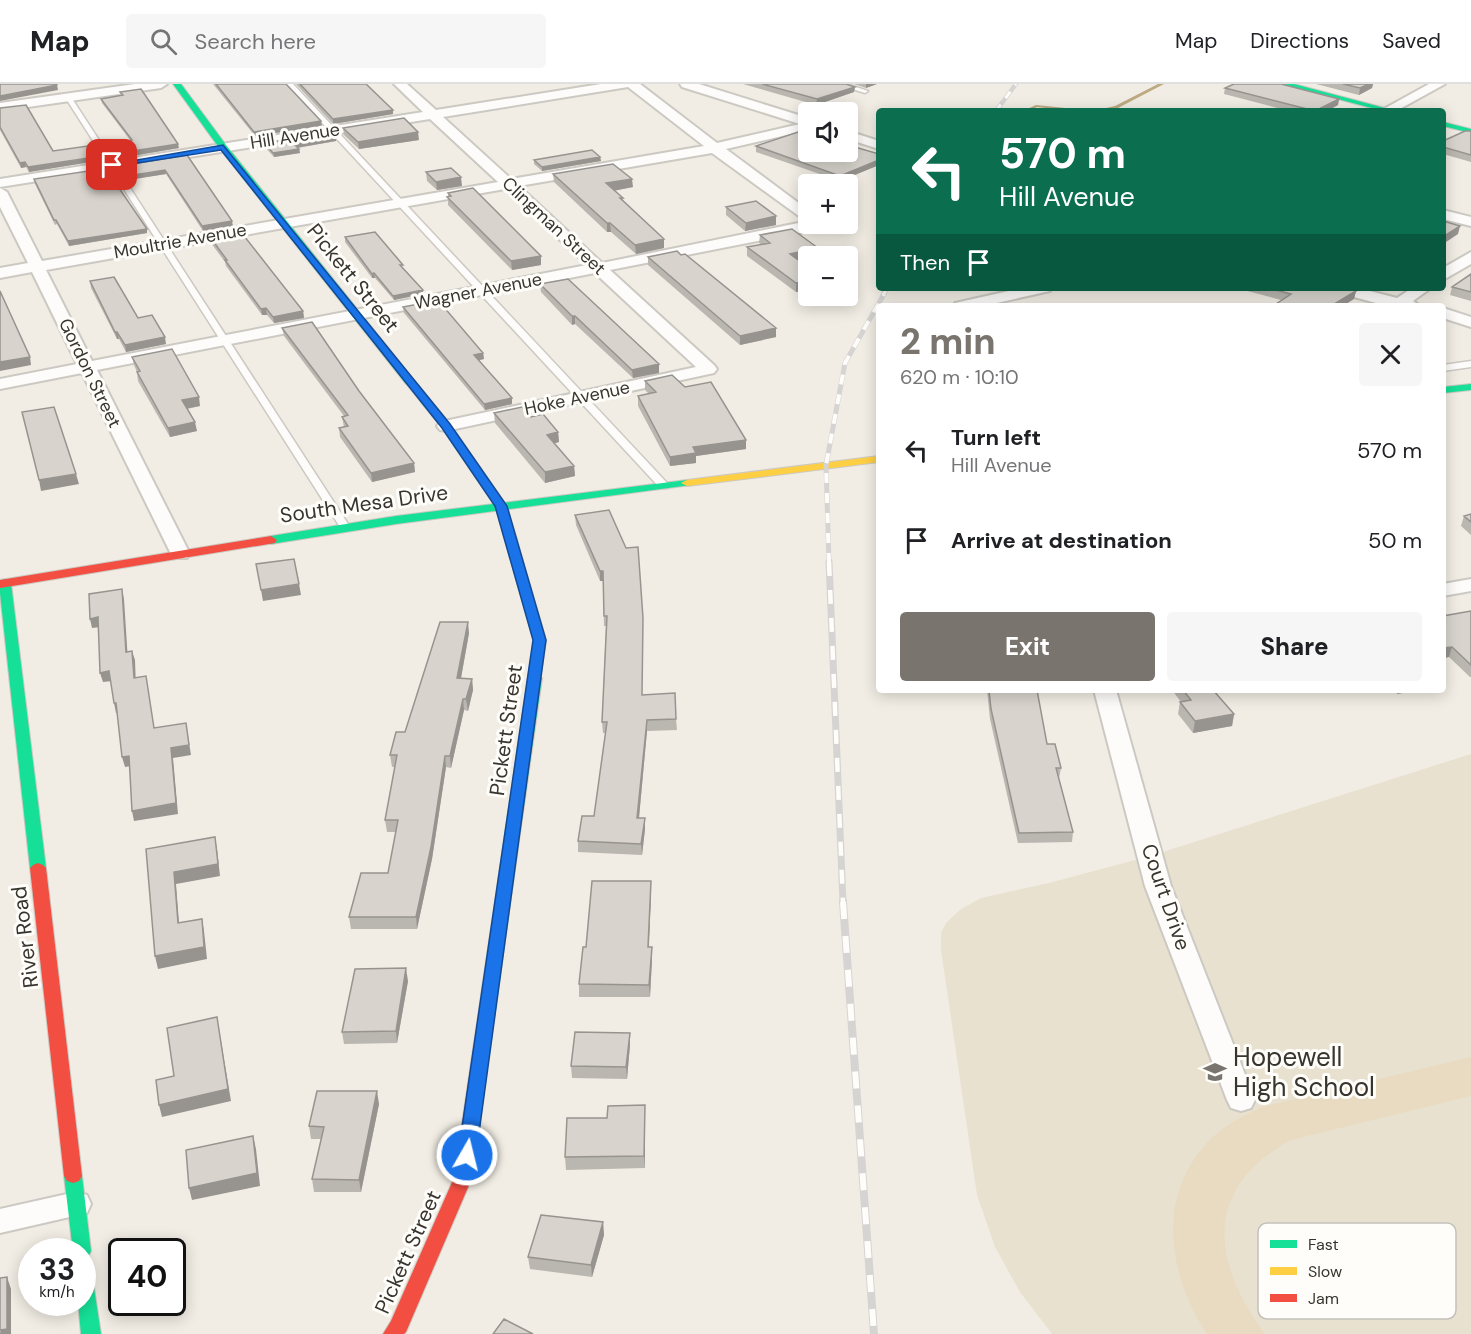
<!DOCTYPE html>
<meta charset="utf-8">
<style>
body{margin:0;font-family:"DM Sans",sans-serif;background:#f6f6f6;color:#202124;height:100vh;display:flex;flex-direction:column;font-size:22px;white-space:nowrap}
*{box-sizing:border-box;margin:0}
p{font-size:20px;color:#757577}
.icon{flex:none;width:33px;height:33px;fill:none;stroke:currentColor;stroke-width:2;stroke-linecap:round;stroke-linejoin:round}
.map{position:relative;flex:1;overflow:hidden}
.side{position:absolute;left:876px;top:219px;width:570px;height:390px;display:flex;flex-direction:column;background:#fff;border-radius:6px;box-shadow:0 3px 15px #0003}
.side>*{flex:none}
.top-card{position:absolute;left:876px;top:24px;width:570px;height:183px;border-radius:6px;box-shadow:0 3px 15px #0003;background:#0b6e4f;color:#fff;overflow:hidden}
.tools{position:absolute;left:798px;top:18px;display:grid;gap:12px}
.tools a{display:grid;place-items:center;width:60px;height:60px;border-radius:6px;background:#fff;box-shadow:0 3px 15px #0003;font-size:30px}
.speed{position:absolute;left:18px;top:1154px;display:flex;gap:12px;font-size:30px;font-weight:700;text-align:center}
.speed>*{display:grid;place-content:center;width:78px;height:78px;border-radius:50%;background:#fff;box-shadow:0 3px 15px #0003;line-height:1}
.speed small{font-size:15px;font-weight:400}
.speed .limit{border:3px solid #111;border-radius:9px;background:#fff;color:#111}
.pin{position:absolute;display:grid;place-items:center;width:51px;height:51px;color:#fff;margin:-26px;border-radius:12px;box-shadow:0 3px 9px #0006}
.me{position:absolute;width:66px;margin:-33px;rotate:8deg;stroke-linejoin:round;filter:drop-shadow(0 0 4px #0008)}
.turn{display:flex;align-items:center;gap:21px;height:126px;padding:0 24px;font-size:27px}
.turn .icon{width:78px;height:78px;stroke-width:2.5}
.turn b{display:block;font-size:42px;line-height:51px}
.then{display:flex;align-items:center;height:57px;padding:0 24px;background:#0003;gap:12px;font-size:22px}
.round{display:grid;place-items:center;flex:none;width:63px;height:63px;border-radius:6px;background:#f6f6f6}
.head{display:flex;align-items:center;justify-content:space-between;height:102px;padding:0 24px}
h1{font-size:36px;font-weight:800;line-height:45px;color:#79756e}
.action{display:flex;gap:12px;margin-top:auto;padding:12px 24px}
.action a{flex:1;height:69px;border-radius:6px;background:#79756e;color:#fff;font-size:24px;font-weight:800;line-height:69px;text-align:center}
.action a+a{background:#f6f6f6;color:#202124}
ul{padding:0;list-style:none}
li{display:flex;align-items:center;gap:18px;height:90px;padding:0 24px}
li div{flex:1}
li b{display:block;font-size:22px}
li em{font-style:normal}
header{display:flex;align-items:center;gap:36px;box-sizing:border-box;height:84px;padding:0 30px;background:#fff;border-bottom:2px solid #e0e0e0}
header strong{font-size:28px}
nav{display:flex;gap:33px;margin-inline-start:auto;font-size:21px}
.search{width:420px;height:54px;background:#f6f6f6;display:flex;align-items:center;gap:15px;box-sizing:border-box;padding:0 21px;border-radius:6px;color:#757577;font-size:22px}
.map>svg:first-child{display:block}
.built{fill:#e9e1d0}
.green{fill:#e8dbc1}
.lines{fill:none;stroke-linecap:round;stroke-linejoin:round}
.stream{fill:#beaa82;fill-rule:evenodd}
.lane-casing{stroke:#ccc9c2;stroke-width:3}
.street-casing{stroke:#ccc9c2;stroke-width:4}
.fast-casing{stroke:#ccc9c2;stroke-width:2}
.slow-casing{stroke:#ccc9c2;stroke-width:2}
.jam-casing{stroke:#ccc9c2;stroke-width:2}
.lane{fill:#fdfcfb;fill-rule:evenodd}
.street{fill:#fdfcfb;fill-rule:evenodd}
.fast{fill:#16e098;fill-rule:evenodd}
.slow{fill:#ffcf43;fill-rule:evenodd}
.jam{fill:#f24e42;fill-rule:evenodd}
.rail-far3-casing{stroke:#d6d4d2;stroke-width:4.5}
.rail-far2-casing{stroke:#d6d4d2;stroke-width:5}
.rail-far1-casing{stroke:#d6d4d2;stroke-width:7}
.rail-casing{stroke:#d6d4d2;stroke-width:8}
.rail-far3{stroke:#fefdf9;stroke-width:3;stroke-dasharray:8;stroke-linecap:butt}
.rail-far2{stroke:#fefdf9;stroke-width:4;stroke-dasharray:10;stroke-linecap:butt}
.rail-far1{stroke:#fefdf9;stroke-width:4.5;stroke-dasharray:14;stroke-linecap:butt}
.rail{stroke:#fefdf9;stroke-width:6;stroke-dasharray:17;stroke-linecap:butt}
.wall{fill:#bab6b0}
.shaded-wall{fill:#979490}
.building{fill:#d8d4cd;stroke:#979490;stroke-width:1.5}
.route{fill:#1a73e8;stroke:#114b97;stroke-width:1.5}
.labels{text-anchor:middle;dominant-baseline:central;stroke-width:6;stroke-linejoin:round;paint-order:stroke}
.far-street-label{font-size:18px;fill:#38352e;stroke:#fefdf9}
.street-label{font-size:21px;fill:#38352e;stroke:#fefdf9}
.near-poi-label{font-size:26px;fill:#38352e;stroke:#fefdf9;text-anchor:start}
.key{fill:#fefdf9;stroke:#c3c1bc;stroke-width:1.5}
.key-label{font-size:16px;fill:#38352e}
</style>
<header>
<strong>Map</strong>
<div class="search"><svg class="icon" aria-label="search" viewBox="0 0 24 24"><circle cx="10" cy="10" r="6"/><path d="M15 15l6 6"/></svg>Search here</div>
<nav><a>Map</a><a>Directions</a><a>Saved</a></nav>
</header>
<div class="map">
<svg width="1471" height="1250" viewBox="0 0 1471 1250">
<rect width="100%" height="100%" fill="#f1ede4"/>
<path class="built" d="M1471,670V1250H1052L1020,1208L995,1163L977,1111L941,866V849L946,839L961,825L981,814L1049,799L1150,772Z"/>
<path class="green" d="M1471,973V1012L1291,1056C1203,1104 1211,1177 1265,1250H1207C1166,1189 1155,1105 1215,1051C1228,1039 1245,1031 1262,1023Z"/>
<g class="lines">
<path class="stream" d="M1158,0H1164L1118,24L1102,27H1093L1115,22Z
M1036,21L1085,26L1087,27H1071L1037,23L1029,27H1023Z"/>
<g class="lane-casing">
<path id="lane" d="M286,0H293L668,400V404H660Z
M836,0H847L868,7L865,9Z
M66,12L71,13L350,443L349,445H341L340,443L65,13Z
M1471,277V283L1443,287V281Z"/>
</g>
<g class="street-casing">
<path id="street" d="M135,0H167L161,4L0,27V19Z
M394,0H407L436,26L601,0H640L717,59L800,40L682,3L680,0H699L808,34V46L726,65L808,126V136L803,135L712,69L519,102L602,179L808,137V140H821V142L814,146L610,186L714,281L717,285L714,289L446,347L440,346L437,342L440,338L696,283L595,189L97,286L190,470L187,474H173L82,289L0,305V295L77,280L32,188L0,194V184L28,179L0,123V104L7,108L42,177L498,98L430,35L0,103V95L423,28ZM628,3L704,62L511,95L443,33ZM505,105L587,181L92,277L46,186Z
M1429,0H1445L1396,27L1382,26Z
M848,47L879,57V65L848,55Z
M1443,126L1471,133V142L1443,135Z
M1471,168V180L1443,196V184Z
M1022,204H1052L1050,207L983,222H953L955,219Z
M1330,204H1358L1397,214L1412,204H1431L1413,217L1420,222H1387L1332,207Z
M1443,224L1471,233V243L1443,234Z
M1471,495V507L1443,512V500Z
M1094,606H1116L1171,802L1255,1016L1251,1024L1241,1027L1231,1024L1227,1016L1145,802Z
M76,1108L87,1111L91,1120L87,1129L0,1149V1125Z"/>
</g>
<g class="fast-casing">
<path id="fast" d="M173,0H181L226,61L414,296V300H406L220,65Z
M1281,0H1294L1396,27H1383Z
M1443,38L1471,45V49L1443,42Z
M1471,300V306L1443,309V303Z
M687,396L691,397V401L396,440L271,460L265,456L271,452L396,432Z
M5,495L11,499L46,784L43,787H33L30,784L0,509V497Z
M535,590L542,594L497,912L495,916H483L481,912L528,594Z
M73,1085L79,1087L82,1092L91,1167L89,1171L101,1250H81L78,1218H82V1167H73L64,1092L67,1087Z"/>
</g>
<g class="slow-casing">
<path id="slow" d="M410,295L414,296L450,340L507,422L546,556L540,597L535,598L528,594L534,556L495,422L442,344L405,298Z
M879,372V378L687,402L681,399L687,396Z"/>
</g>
<g class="jam-casing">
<path id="jam" d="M271,452L277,456L275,459L0,504V496Z
M38,779L43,781L46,784L82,1092L79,1097L73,1099L67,1097L64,1092L30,784L33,781Z
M489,906L495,908L497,912L472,1094L406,1248L404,1250H383L391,1237L454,1094L481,912L483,908Z"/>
</g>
<use href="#lane" class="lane"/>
<use href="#street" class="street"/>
<use href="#fast" class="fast"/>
<use href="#slow" class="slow"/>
<use href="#jam" class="jam"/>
<g class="rail-far3-casing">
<path id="rail-far3" d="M996,27L1016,0
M883,212L887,204"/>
</g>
<g class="rail-far2-casing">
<path id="rail-far2" d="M829,479L826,381L845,279L884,210"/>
</g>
<g class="rail-far1-casing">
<path id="rail-far1" d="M829,478L843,819"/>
</g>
<g class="rail-casing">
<path id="rail" d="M843,818L874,1250"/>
</g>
<use href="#rail-far3" class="rail-far3"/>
<use href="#rail-far2" class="rail-far2"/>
<use href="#rail-far1" class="rail-far1"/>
<use href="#rail" class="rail"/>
</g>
<path class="wall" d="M213,0H286L322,42L255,52Z
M296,0H366L393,30L333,40Z
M743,0H846L855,3L854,8L816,21Z
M854,0H877L866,4Z
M1316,0H1373L1372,4L1359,11Z
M1225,4L1339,15L1338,21L1327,27H1289L1224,10Z
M120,8L179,64L114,75L107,64L106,60L130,56L102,19L101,15L121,12Z
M0,24L53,67L103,76L29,88L26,83L21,84L0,46Z
M343,44L419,56L359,65L344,51Z
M1471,48V78L1443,70V57Z
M336,57L298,64L299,65L300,69L274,73L265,63L264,59Z
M756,62L879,70V81L840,97L756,68Z
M187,71L233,142L203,147L166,90L128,96L121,86L120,82Z
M600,73L601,77L542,87L534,80V76Z
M426,88L462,102L437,106L427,97Z
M553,90L633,103L614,107L623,114V116L664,155V164L636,170L611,148H607L554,98Z
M116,94L117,98H115L147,145V149L69,162L57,140L55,141L35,100L34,95Z
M448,109L541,172V181L512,186L448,121Z
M726,123L776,141L745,147L726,131Z
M760,151L808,183V205L796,208L747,172V163L762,161L759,159Z
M210,153L303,227L304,234L274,239L267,231H262L226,182L225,178L211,159Z
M345,153L403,184L423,210L394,216L375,194H372L345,158Z
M648,173L776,253L740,261L648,181Z
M1471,190V217L1450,211L1452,203Z
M90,197L138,234L166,260L126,268L119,255H117L91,204Z
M540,200L659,289L633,294L575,240L572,241L541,208Z
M1236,204H1344L1356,207L1354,215L1281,216Z
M403,223L483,269L484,275L479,276L512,314V320L485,326L404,229Z
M282,244L414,379L415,388L372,398L340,353L339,344L344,343L342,333L344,332L284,252Z
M132,273L200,322L187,325L197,347L170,353L138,297L137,288L134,281Z
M645,297L746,365L696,372V379L670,382L638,322V312L649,310L645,306Z
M494,329L531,333L558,348L559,358L555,359L574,382L575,392L545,399L495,339Z
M609,426L642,611L676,635L677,646L647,647L639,734H645V745L642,771L578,768V757L594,732L606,649H603L602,638L606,542H604L603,497H600L576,441L575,431Z
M1471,430V451L1461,442L1464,432Z
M1471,527V593H1470L1449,573L1443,574V532Z
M469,549L461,594L472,595L473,606L468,627L464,626L451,684L446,683L432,775L417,845H351L349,833L388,789L396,748H387L385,736L395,683H392L390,671Z
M987,606H1037L1047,660L1061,684L1059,694L1073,748L1072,758L1018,759L990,635Z
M1172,606H1213L1234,630L1232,642L1193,649L1178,630L1180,618H1181Z
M651,797V809L649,863H652V875L650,913H579V900L586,863Z
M408,897L397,959L344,960L342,948Z
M630,949V961L627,995L572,994L571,982Z
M379,1020L361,1108H314L312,1095L321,1055H311L309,1042Z
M645,1034V1084L566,1086L565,1073Z
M603,1138L604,1151L592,1193L530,1185L528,1173Z"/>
<path class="shaded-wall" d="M866,0H877L866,4Z
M1369,0H1373L1372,4L1359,11L1360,4Z
M57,1L58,6L0,17V12Z
M855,3L854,8L816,21L817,15Z
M1339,15L1338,21L1327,27H1315Z
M393,26V30L333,40V35Z
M321,37L322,42L255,52L254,48Z
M418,48L419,56L359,65L358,58Z
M336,53V57L295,64L294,60Z
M178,60L179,64L114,75L113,70Z
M299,65L300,69L274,73L273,69Z
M102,72L103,76L29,88L28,83Z
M600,73L601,77L542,87V83Z
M879,76V81L840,97V92Z
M25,78L26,83L21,84L20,79Z
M165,86L166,90L128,96L127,92Z
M461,93L462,102L437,106L436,98Z
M632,95L633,103L606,108V99Z
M776,132V141L745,147L746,139Z
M232,137L233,142L203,147L202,142Z
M607,139H610L611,148H607Z
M1460,142L1458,150L1443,160V153Z
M147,145V149L69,162L68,157Z
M664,155V164L636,170L635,161Z
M818,164L817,172H808V174L790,178V170Z
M541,172V181L512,186L511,177Z
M374,189L375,194H372V190Z
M808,197V205L796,208V199Z
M423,206V210L394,216L393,212Z
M1356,207L1354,215L1343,222H1331Z
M266,224L267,231H262L261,225Z
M303,227L304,234L274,239L273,233Z
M572,232H575V240L572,241Z
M776,244V253L740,261V252Z
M115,248H117L119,255H117Z
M165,253L166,260L126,268L125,261Z
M483,269L484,275L475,277L474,271Z
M30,273L31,281L0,287V278Z
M659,280V289L633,294L632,286Z
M199,313L200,322L184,325L182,316Z
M512,314V320L485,326L484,320Z
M195,338L197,347L170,353L168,344Z
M558,348L559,358L548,361L547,351Z
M746,356V365L696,372V379L670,382V373L693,363Z
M414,379L415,388L372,398L371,389Z
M574,382L575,392L545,399V388Z
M76,390L79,400L41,407L39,396Z
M600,487H603V497H600Z
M299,500L301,511L263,517L261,506Z
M122,505L124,515L128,577L126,568Z
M98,533L101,543L92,544L90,535Z
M468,538L469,549L459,605L457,594Z
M1452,563L1449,573L1443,574V564Z
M132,567L135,576L136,604L134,594Z
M109,587L112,597L103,598L100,589Z
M472,595L473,606L468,627L466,615Z
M1398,606H1420L1397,610Z
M463,615L464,626L451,684L450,672Z
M114,619H116L119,629H116Z
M1234,630L1232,642L1193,649L1195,637Z
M647,636V647L638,744L637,734Z
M186,639L191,671L173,674L178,730L134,737L132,727Z
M129,672L131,682L125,683L122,673Z
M445,672L446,683L432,775L417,845L416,833Z
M645,734V745L642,771L641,760Z
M215,753L217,765L220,792L176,800L180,851L178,839L174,788Z
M651,797V809L648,875V863Z
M202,835L204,847L207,875L158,885L155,872Z
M652,863V875L650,913L649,901Z
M406,884L408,897L397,959L396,947Z
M217,933L231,1017L162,1033L159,1021Z
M630,949V961L627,995L626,983Z
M377,1007L379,1020L361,1108L359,1096Z
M645,1021V1084L644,1072Z
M253,1052L256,1065L260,1102L192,1116L189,1104Z
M603,1138L604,1151L592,1193L591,1181Z
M7,1193L11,1205V1250H0Z"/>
<path class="building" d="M0,0H57V1L0,12Z
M216,0H286L321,37L254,48Z
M300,0H366L393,26L333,35Z
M762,0H846L855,3L817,15Z
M1234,0H1281L1339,15L1315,27L1225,4Z
M1343,0H1369L1360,4Z
M141,5L178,60L113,70L106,60L132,56L101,15L123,11L120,8Z
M26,21L53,67L95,61L102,72L28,83L25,78L20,79L0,43V24Z
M404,34L418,48L358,58L343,44Z
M801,47L808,49V68H848V61L879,70V76L840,92L756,62Z
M1465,47H1471V71L1443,63V57Z
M331,49L336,53L294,60L299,65L273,69L264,59Z
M592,66L600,73L542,83L534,76Z
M187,71L232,137L202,142L165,86L127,92L120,82Z
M613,80L632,95L606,99L623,114H620L664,155L635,161L610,139H607L553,90Z
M109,84L116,94H112L147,145L68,157L56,136H54L34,95Z
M451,84L461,93L436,98L426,88Z
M473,104L541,172L511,177L447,113L451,112L448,109Z
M756,117L776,132L746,139L726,123Z
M1443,137L1460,142L1443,153Z
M792,145L818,164L790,170L808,183V197L796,199L747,163L770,159L760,151Z
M241,148L303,227L273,233L266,224L261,225L225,176H227L210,153Z
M375,148L403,181H400L423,206L393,212L374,189L372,190L345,153Z
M677,167L681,171L685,170L776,244L740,252L648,173Z
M1471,190V208L1452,203Z
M114,193L138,234L152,231L165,253L125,261L117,248H115L90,197Z
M568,195L659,280L632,286L575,232H572L540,200Z
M1268,204H1344L1356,207L1331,222H1273L1291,210Z
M0,207L30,273L0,278Z
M434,217L439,223L443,222L483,269L474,271L512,314L484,320L403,223Z
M312,238L359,307L414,379L371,389L339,344L348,342L342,333L348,331L282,244Z
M172,265L199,313L182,316L195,338L168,344L137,288L140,287L132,273Z
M672,291L685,303L711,298L746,356L693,363L696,369L670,373L638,312L656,308L645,297Z
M54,323L76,390L39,396L22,328Z
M522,323L531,333L543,330L558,348L547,351L574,382L545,388L494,329Z
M609,426L626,464L638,463L643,534L642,611L675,609L676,635L647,636L637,734H645L641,760L578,757L582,732H594L607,638H602L607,532H604L603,487H600L575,431Z
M1471,430V438L1464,432Z
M294,475L299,500L261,506L256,480Z
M122,505L126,568L132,567L134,594L146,592L154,644L186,639L189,661L171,664L176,719L132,727L129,672L122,673L116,619H114L109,587L100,589L98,533L90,535L89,510Z
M1471,527V581L1452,563L1443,564V532Z
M440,538H468L457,594L472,595L466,615H463L450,672H445L431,763L416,833H349L361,789H388L398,736H385L397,671H390L396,648H405Z
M989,606H1037L1047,660H1055L1061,684H1056L1073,748L1019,749L991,625Z
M1183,606H1213L1234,630L1195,637L1180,618L1191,616Z
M215,753L218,780L174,788L178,839L202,835L204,863L155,872L146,765Z
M592,797H651L648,863H652L649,901L579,900L583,863H586Z
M406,884L396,947L342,948L355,885Z
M217,933L228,1005L159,1021L156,996L174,992L167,944Z
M575,948L630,949L626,983L571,982Z
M317,1007H377L359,1096L312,1095L324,1043L309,1042Z
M645,1021L644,1072L565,1073L567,1034H607L608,1022Z
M253,1052L257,1089L189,1104L186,1066Z
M541,1131L603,1138L591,1181L528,1173Z
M7,1193V1245L0,1246V1194Z
M504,1235L533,1250H493Z"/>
<path class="route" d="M223,61L450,340L507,422L546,556L476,1071L473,1075L467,1078L460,1075L458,1071L533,556L495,422L442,344L221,66L112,83L108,81Z"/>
<defs>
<g id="school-bare" transform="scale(1.8)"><path d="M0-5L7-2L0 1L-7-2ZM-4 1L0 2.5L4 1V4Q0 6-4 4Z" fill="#79756e" stroke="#fefdf9" stroke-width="2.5" paint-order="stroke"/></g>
</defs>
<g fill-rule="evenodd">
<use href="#school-bare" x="1215" y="988"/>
</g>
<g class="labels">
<g class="far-street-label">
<text transform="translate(295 52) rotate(-9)">Hill Avenue</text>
<text transform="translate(554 142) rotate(43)">Clingman Street</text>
<text transform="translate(180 157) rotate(-10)">Moultrie Avenue</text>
<text transform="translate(478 207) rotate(-11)">Wagner Avenue</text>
<text transform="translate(90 289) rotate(64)">Gordon Street</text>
<text transform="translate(577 314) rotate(-12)">Hoke Avenue</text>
</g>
<g class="street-label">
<text transform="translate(353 194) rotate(51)">Pickett Street</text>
<text transform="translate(364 420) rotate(-8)">South Mesa Drive</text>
<text transform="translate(506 646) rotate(-82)">Pickett Street</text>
<text transform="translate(1166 813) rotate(71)">Court Drive</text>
<text transform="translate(25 853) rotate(-97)">River Road</text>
<text transform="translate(408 1168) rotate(-66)">Pickett Street</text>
</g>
<g class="near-poi-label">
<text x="1233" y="973">Hopewell<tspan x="1233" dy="30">High School</tspan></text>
</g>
</g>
<rect x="1258" y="1139" width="198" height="96" rx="9" class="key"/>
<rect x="1270" y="1156" width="27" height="8" fill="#16e098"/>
<rect x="1270" y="1183" width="27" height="8" fill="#ffcf43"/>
<rect x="1270" y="1210" width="27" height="8" fill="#f24e42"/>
<g class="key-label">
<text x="1308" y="1166">Fast</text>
<text x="1308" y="1193">Slow</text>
<text x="1308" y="1220">Jam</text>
</g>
</svg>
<div class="tools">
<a><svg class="icon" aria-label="sound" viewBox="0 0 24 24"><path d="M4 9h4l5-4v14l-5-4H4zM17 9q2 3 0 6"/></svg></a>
<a>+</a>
<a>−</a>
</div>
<div class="speed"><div>33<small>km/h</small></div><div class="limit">40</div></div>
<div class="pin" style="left:112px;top:81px;background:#d93025"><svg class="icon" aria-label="arrive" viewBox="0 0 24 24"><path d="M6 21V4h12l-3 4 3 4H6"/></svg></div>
<svg class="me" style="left:467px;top:1071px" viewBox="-20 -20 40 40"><circle r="17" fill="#1a73e8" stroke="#fff" stroke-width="3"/><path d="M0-11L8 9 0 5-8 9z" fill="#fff"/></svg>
<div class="top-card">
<div class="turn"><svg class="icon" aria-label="left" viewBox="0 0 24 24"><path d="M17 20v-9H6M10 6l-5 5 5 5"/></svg><div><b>570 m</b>Hill Avenue</div></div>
<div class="then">Then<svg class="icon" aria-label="arrive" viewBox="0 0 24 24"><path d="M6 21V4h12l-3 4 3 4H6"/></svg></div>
</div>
<section class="side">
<div class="head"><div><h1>2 min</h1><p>620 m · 10:10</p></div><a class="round"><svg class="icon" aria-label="close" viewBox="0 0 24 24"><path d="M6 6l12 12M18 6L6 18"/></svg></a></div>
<ul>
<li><svg class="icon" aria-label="left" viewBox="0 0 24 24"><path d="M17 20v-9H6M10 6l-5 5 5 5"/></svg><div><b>Turn left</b><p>Hill Avenue</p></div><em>570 m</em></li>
<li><svg class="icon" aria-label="arrive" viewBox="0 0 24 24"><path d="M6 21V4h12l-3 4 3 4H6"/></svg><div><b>Arrive at destination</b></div><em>50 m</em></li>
</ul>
<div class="action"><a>Exit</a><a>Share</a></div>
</section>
</div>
